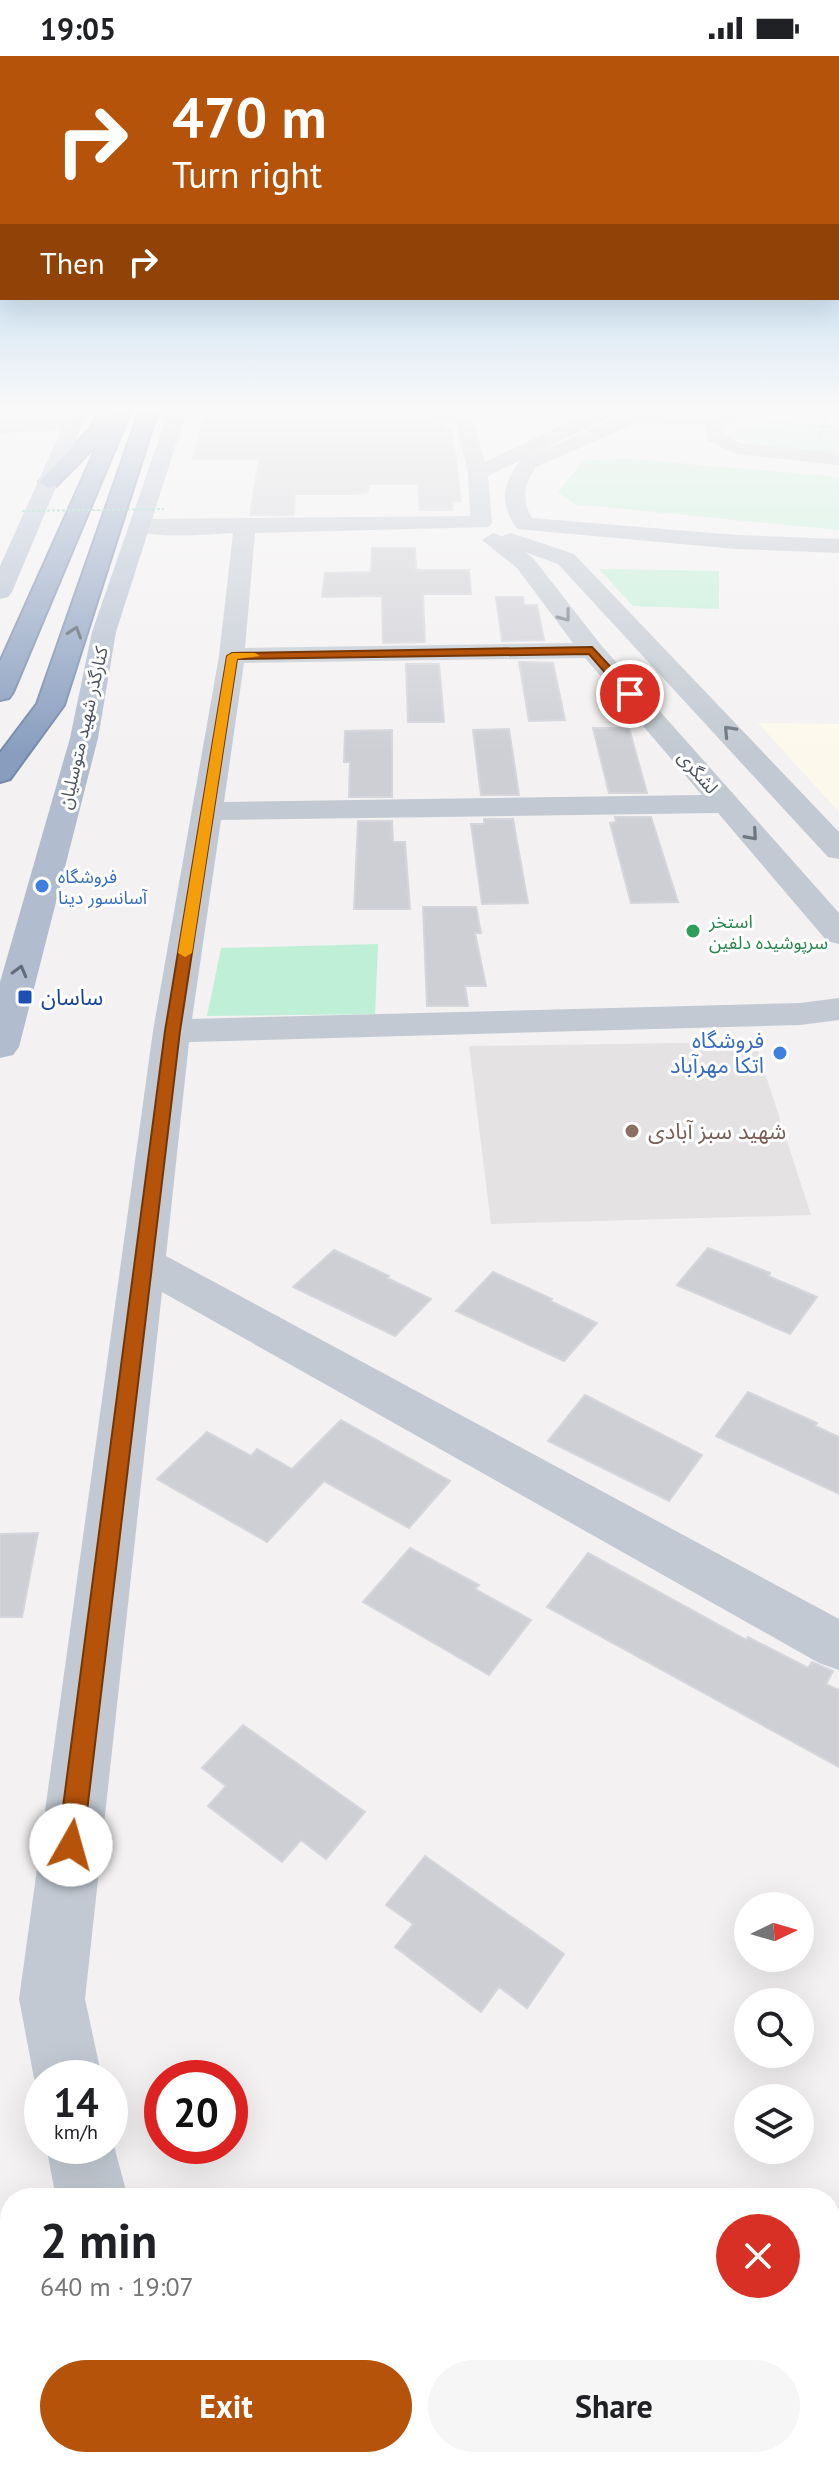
<!DOCTYPE html>
<meta charset="utf-8">
<style>
body{margin:0;font-family:"PT Sans","Noto Sans Arabic",sans-serif;background:#f6f6f6;color:#202124;height:100vh;display:flex;flex-direction:column;font-size:30px;white-space:nowrap}
*{box-sizing:border-box;margin:0}
p{font-size:26px;color:#757577}
.icon{flex:none;width:44px;height:44px;fill:none;stroke:currentColor;stroke-width:2;stroke-linecap:round;stroke-linejoin:round}
.map{position:relative;flex:1;overflow:hidden}
.details{position:absolute;left:0px;top:2132px;width:840px;height:280px;display:flex;flex-direction:column;background:#fff;border-radius:32px 32px 0 0;box-shadow:0 8px 32px #0002}
.details>*{flex:none}
.guide{position:absolute;left:0px;top:0px;width:840px;height:244px;box-shadow:0 8px 32px #0002;background:#b45309;color:#fff;overflow:hidden}
.needle{width:52px;rotate:85deg}
.tools{position:absolute;left:734px;top:1836px;display:grid;gap:16px}
.tools a{display:grid;place-items:center;width:80px;height:80px;border-radius:50%;background:#fff;box-shadow:0 8px 32px #0002;font-size:40px}
.speed{position:absolute;left:24px;top:2004px;display:flex;gap:16px;font-size:40px;font-weight:700;text-align:center}
.speed>*{display:grid;place-content:center;width:104px;height:104px;border-radius:50%;background:#fff;box-shadow:0 8px 32px #0002;line-height:1}
.speed small{font-size:20px;font-weight:400}
.speed .limit{border:12px solid #d22;background:#fff;color:#111}
.pin{position:absolute;display:grid;place-items:center;width:68px;height:68px;color:#fff;margin:-34px;border:4px solid #fff;border-radius:50%;box-shadow:0 2px 8px #0007}
.me{position:absolute;width:88px;margin:-44px;rotate:7deg;stroke-linejoin:round;filter:drop-shadow(0 0 6px #0008)}
.turn{display:flex;align-items:center;gap:28px;height:168px;padding:0 40px;font-size:36px}
.turn .icon{width:104px;height:104px;stroke-width:2.5}
.turn b{display:block;font-size:56px;line-height:68px}
.then{display:flex;align-items:center;height:76px;padding:0 40px;background:#0003;gap:16px;font-size:30px}
.round{display:grid;place-items:center;flex:none;width:84px;height:84px;border-radius:42px;background:#f6f6f6}
.head{display:flex;align-items:center;justify-content:space-between;height:136px;padding:0 40px}
h1{font-size:48px;font-weight:800;line-height:60px}
.action{display:flex;gap:16px;margin-top:auto;padding:16px 40px}
.action a{flex:1;height:92px;border-radius:48px;background:#b45309;color:#fff;font-size:32px;font-weight:800;line-height:92px;text-align:center}
.action a+a{background:#f6f6f6;color:#202124}
.status{display:flex;justify-content:space-between;align-items:center;height:56px;padding:0 40px;background:#fff;direction:ltr}
.status svg{height:22px;fill:currentColor}
.map>svg:first-child{display:block}
.commercial{fill:#fcf9ec}
.education{fill:#e4e2e3}
.green{fill:#c0efd7}
.building{fill:#cecfd5;stroke:#d5d6dc;stroke-width:2}
.lines{fill:none;stroke-linecap:round;stroke-linejoin:round}
.highway-casing{stroke:#7489aa;stroke-width:4}
.path{stroke:#78cdac;stroke-width:2;stroke-dasharray:3 2;stroke-linecap:butt}
.minor{fill:#c2c9d2;fill-rule:evenodd}
.major{fill:#b1bdcf;fill-rule:evenodd}
.highway{fill:#899ebf;fill-rule:evenodd}
.path-bridge{stroke:#78cdac;stroke-width:2;stroke-dasharray:3 2;stroke-linecap:butt}
.oneway{stroke:#6d7681}
.oneway2{stroke:#4c5663}
.oneway3{stroke:#636d7a}
.route{fill:#b45309;stroke:#753606;stroke-width:2}
.slow{fill:#f59e0b}
.shop-dot{fill:#3f7fe0;stroke:#fff;stroke-width:3}
.leisure-dot{fill:#2e9e5b;stroke:#fff;stroke-width:3}
.transit-dot{fill:#1a4fb4;stroke:#fff;stroke-width:3}
.education-dot{fill:#8d6e63;stroke:#fff;stroke-width:3}
.labels{text-anchor:middle;dominant-baseline:central;stroke-width:6;stroke-linejoin:round;paint-order:stroke}
.far-street-label{font-size:18px;fill:#49525e;stroke:#fff}
.far-shop-label{font-size:18px;fill:#366cbe;stroke:#fff;text-anchor:start}
.far-leisure-label{font-size:18px;fill:#27864d;stroke:#fff;text-anchor:start}
.transit-label{font-size:22px;fill:#164399;stroke:#fff;text-anchor:start}
.shop-label{font-size:22px;fill:#366cbe;stroke:#fff;text-anchor:end}
.education-label{font-size:22px;fill:#785e54;stroke:#fff;text-anchor:start}
</style>
<div class="status"><b>19:05</b><svg viewBox="0 0 49 12"><path d="M0 12V9h3v3zM5 12V6h3v6zM10 12V3h3v9zM15 12V0h3v12zM26 1h20v11H26zM47 4h2v5h-2z"/></svg></div>
<div class="map">
<svg width="839" height="2412" viewBox="0 0 839 2412">
<rect width="100%" height="100%" fill="#f3f1f1"/>
<path class="commercial" d="M758,667L839,668V756Z"/>
<path class="education" d="M755,986L811,1159L491,1168L469,990Z"/>
<path class="green" d="M769,357H839V397L761,392L724,379Z
M623,402L839,421V474L574,448L558,436L583,405Z
M599,513L719,515V553L633,550Z
M378,888L375,958L207,960L221,892Z"/>
<path class="building" d="M205,357H231L230,359H239L238,364L286,365H339L340,357H368L376,359V363H421L443,367V373H452L461,445L452,446L453,454H420L418,428H368V436L358,438H295L294,459H250L259,403H193Z
M372,492H415L416,514H469L471,538H423L425,586L383,587L382,540L322,541L325,517L371,516Z
M496,541H523L524,549H537L544,584L502,585Z
M519,606L553,607L565,664L529,665Z
M406,608H439L444,666H408Z
M593,672H629L647,737H609Z
M509,673L519,739H481L473,674Z
M392,674V741H349L350,706H344L345,675Z
M615,761H651L678,846L631,847L610,767L616,766Z
M484,763H513L528,847L482,848L471,768H484Z
M358,765H392L393,786H405L410,853H354Z
M423,851H476L481,877H475L486,930H465L468,950H427Z
M708,1192L770,1217L768,1220L817,1241L790,1278L677,1229Z
M334,1194L389,1220L387,1222L431,1243L395,1280L293,1231Z
M493,1216L552,1243L550,1245L597,1267L564,1305L456,1255Z
M748,1336L817,1367L815,1370L839,1381V1438L716,1380Z
M585,1339L702,1399L669,1445L548,1385Z
M341,1364L450,1425L409,1472L324,1425L267,1486L157,1423L207,1376L251,1400L257,1393L292,1413Z
M38,1477L22,1561H0V1478Z
M410,1492L479,1529L475,1533L531,1564L489,1619L363,1546Z
M588,1497L746,1584L748,1581L808,1612L812,1606L833,1615L826,1628L839,1634V1711L547,1551Z
M243,1669L365,1756L326,1803L301,1784L282,1806L208,1750L226,1730L202,1712Z
M425,1800L564,1898L527,1952L499,1931L481,1956L395,1891L413,1868L386,1849Z"/>
<g class="lines">
<g class="highway-casing">
<path id="highway" d="M112,357H130L13,636L9,642L0,644V606L99,386L56,430L49,432L39,426L90,373L96,362H110Z
M139,357H157L64,649L10,723L0,726V697L37,648Z"/>
</g>
<path class="path" d="M764,366L839,372
M820,383L827,357"/>
<path class="minor" d="M416,357L471,358L485,406L588,357H754L751,361L724,367V378L740,387L839,397V409L735,398L707,384L705,369L636,367L536,411C524,428 521,444 532,462L736,479L839,483V497L736,493L517,473C499,447 502,428 521,404L488,420L492,466L489,471L255,477L245,592L573,587L517,512L482,484L493,477L502,480L511,477L574,498L839,776V803L828,801L558,508L525,496L533,502L601,589L839,857V888L827,885L718,757L221,764L192,963L800,947L839,942V964L800,969L189,986L166,1200L839,1563V1614L819,1607L162,1236L85,1943L102,2022H42V2042L34,2022L19,1943L153,975L219,600L233,477C212,478 143,485 130,470L141,463L470,460L468,417L456,366L425,362ZM607,362L611,365L532,399ZM585,602L702,739L224,746L244,607Z
M72,364L81,370L79,374L0,377V365Z
M110,2075L128,2142H56L46,2090H110Z
M107,2402H187L190,2412H110Z"/>
<path class="major" d="M69,357H87L12,536L8,541L0,543V510Z
M168,357H186L116,576L98,682L19,991L13,999L0,1002V926L70,682L92,576Z"/>
<use href="#highway" class="highway"/>
<path class="path-bridge" d="M22,455L164,453"/>
</g>
<defs><path id="oneway-chevron" d="M-2-3.5L2.5 0L-2 3.5" fill="none" stroke-width="1.6" stroke-linecap="round" stroke-linejoin="round" transform="scale(2)"/></defs>
<g class="oneway">
<use href="#oneway-chevron" transform="translate(565 560) rotate(52)"/>
<use href="#oneway-chevron" transform="translate(729 675) rotate(-133)"/>
<use href="#oneway-chevron" transform="translate(752 779) rotate(49)"/>
</g>
<use class="oneway2" href="#oneway-chevron" transform="translate(75 576) rotate(-72)"/>
<use class="oneway3" href="#oneway-chevron" transform="translate(20 915) rotate(-75)"/>
<linearGradient id="sky" x2="0" y2="1"><stop stop-color="#84bfea"/><stop offset="0.51" stop-color="#faf9f9"/><stop offset="1" stop-color="#faf9f9" stop-opacity="0"/></linearGradient>
<rect width="839" height="695" fill="url(#sky)"/>
<path class="route" d="M592,591L634,636V641H626L589,598L237,603L180,975L83,1789L80,1798L71,1801L62,1798L58,1789L165,975L227,600L232,597Z"/>
<path class="slow" d="M232,597H255L260,600L237,603L192,897L185,901L178,897L227,600Z"/>
<g class="shop-dot">
<circle cx="42" cy="830" r="8"/>
<circle cx="780" cy="997" r="8"/>
</g>
<circle class="leisure-dot" cx="693" cy="875" r="8"/>
<rect class="transit-dot" x="17" y="933" width="16" height="16" rx="4"/>
<circle class="education-dot" cx="632" cy="1075" r="8"/>
<g class="labels">
<g class="far-street-label">
<text transform="translate(83 672) rotate(-77)">کنارگذر شهید متوسلیان</text>
<text transform="translate(698 716) rotate(49)">لشگری</text>
</g>
<g class="far-shop-label">
<text x="58" y="820">فروشگاه<tspan x="58" dy="21">آسانسور دینا</tspan></text>
</g>
<g class="far-leisure-label">
<text x="709" y="865">استخر<tspan x="709" dy="21">سرپوشیده دلفین</tspan></text>
</g>
<g class="transit-label">
<text x="41" y="941">ساسان</text>
</g>
<g class="shop-label">
<text x="764" y="984">فروشگاه<tspan x="764" dy="25">اتکا مهرآباد</tspan></text>
</g>
<g class="education-label">
<text x="648" y="1075">شهید سبز آبادی</text>
</g>
</g>
</svg>
<div class="tools">
<a><svg class="needle" viewBox="-14 -14 28 28"><path d="M0-13l5 13h-10z" fill="#e53935"/><path d="M0 13l5-13h-10z" fill="#757577"/></svg></a>
<a><svg class="icon" aria-label="search" viewBox="0 0 24 24"><circle cx="10" cy="10" r="6"/><path d="M15 15l6 6"/></svg></a>
<a><svg class="icon" aria-label="layers" viewBox="0 0 24 24"><path d="M12 4l9 5-9 5-9-5zM3 14l9 5 9-5"/></svg></a>
</div>
<div class="speed"><div>14<small>km/h</small></div><div class="limit">20</div></div>
<div class="pin" style="left:630px;top:638px;background:#d93025"><svg class="icon" aria-label="arrive" viewBox="0 0 24 24"><path d="M6 21V4h12l-3 4 3 4H6"/></svg></div>
<svg class="me" style="left:71px;top:1789px" viewBox="-20 -20 40 40"><circle r="19" fill="#fff"/><path d="M0-13L10 11 0 6-10 11z" fill="#b45309"/></svg>
<div class="guide">
<div class="turn"><svg class="icon" aria-label="right" viewBox="0 0 24 24"><path d="M7 20v-9h11M14 6l5 5-5 5"/></svg><div><b>470 m</b>Turn right</div></div>
<div class="then">Then<svg class="icon" aria-label="right" viewBox="0 0 24 24"><path d="M7 20v-9h11M14 6l5 5-5 5"/></svg></div>
</div>
<section class="details">
<div class="head"><div><h1>2 min</h1><p>640 m · 19:07</p></div><a class="round" style="background:#d93025;color:#fff"><svg class="icon" aria-label="close" viewBox="0 0 24 24"><path d="M6 6l12 12M18 6L6 18"/></svg></a></div>
<div class="action"><a>Exit</a><a>Share</a></div>
</section>
</div>
